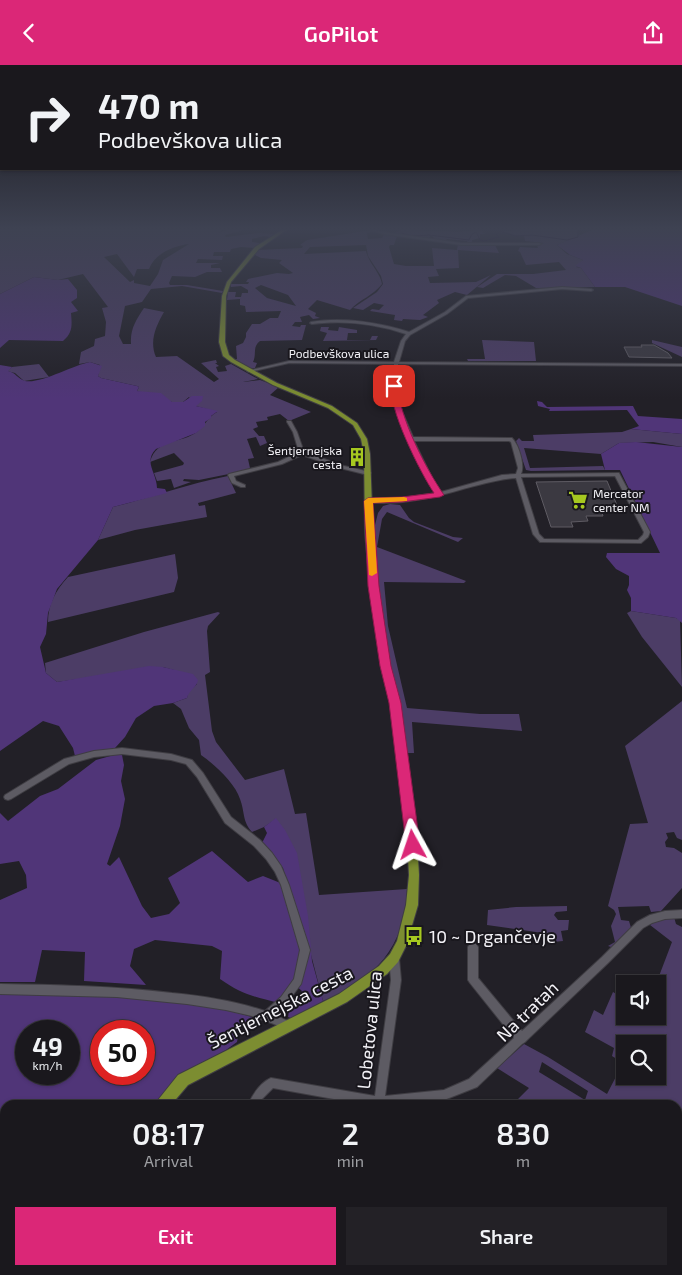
<!DOCTYPE html>
<meta charset="utf-8">
<style>
body{margin:0;font-family:"Exo 2",sans-serif;background:#232126;color:#f1f3f6;height:100vh;display:flex;flex-direction:column;font-size:19px;white-space:nowrap}
*{box-sizing:border-box;margin:0}
p{font-size:16px;color:#9fa0a4}
.icon{flex:none;width:28px;height:28px;fill:none;stroke:currentColor;stroke-width:2;stroke-linecap:round;stroke-linejoin:round}
.map{position:relative;flex:1;overflow:hidden}
.panel{position:absolute;left:0px;top:1035px;width:682px;height:175px;display:flex;flex-direction:column;background:#1a181d;border-radius:15px 15px 0 0;box-shadow:0 1px 4px #0004,0 0 0 1px #38373b}
.panel>*{flex:none}
.guide{position:absolute;left:0px;top:0px;width:682px;height:105px;box-shadow:0 1px 4px #0004,0 0 0 1px #38373b;background:#1a181d;color:#f1f3f6;overflow:hidden}
.buttons{position:absolute;left:616px;top:910px;display:grid;gap:10px}
.buttons a{display:grid;place-items:center;width:50px;height:50px;border-radius:0px;background:#1a181d;box-shadow:0 1px 4px #0004,0 0 0 1px #38373b;font-size:25px}
.speed{position:absolute;left:15px;top:955px;display:flex;gap:10px;font-size:25px;font-weight:700;text-align:center}
.speed>*{display:grid;place-content:center;width:65px;height:65px;border-radius:50%;background:#1a181d;box-shadow:0 1px 4px #0004,0 0 0 1px #38373b;line-height:1}
.speed small{font-size:12px;font-weight:400}
.speed .limit{border:8px solid #d22;background:#fff;color:#111}
.pin{position:absolute;display:grid;place-items:center;width:42px;height:42px;color:#fff;margin:-21px;border-radius:10px;box-shadow:0 2px 8px #0006}
.me{position:absolute;width:55px;margin:-28px;rotate:355deg;stroke-linejoin:round;filter:drop-shadow(0 0 4px #0008)}
.turn{display:flex;align-items:center;gap:18px;height:105px;padding:0 15px;font-size:22px}
.turn .icon{width:65px;height:65px;stroke-width:2.5}
.turn b{display:block;font-size:35px;line-height:42px}
.eta{display:flex;justify-content:space-evenly;align-items:center;height:85px;text-align:center}
.eta b{font-size:30px;font-weight:600;line-height:35px}
.button{display:flex;gap:10px;margin-top:auto;padding:10px 15px}
.button a{flex:1;height:58px;border-radius:0px;background:#db2777;color:#fff;font-size:20px;font-weight:600;line-height:58px;text-align:center}
.button a+a{background:#232126;color:#f1f3f6}
header{display:flex;justify-content:space-between;align-items:center;height:65px;padding:0 15px;background:#db2777;color:#fff;font-size:22px;font-weight:600}
.map>svg:first-child{display:block}
.green{fill:#4c3d66;fill-rule:evenodd}
.forest{fill:#503578;fill-rule:evenodd}
.lines{fill:none;stroke-linecap:round;stroke-linejoin:round}
.stream{stroke:#180131;stroke-width:1}
.building{fill:#3b3941;stroke:#5e5b63}
.minor-casing{stroke:#3f3d43;stroke-width:2}
.major-casing{stroke:#3f3d43;stroke-width:2}
.minor{fill:#5d5b63;fill-rule:evenodd}
.major{fill:#7c8d31;fill-rule:evenodd}
.route{fill:#db2777;stroke:#8e194d}
.slow{fill:#f59e0b}
.labels{text-anchor:middle;dominant-baseline:central;stroke-width:4;stroke-linejoin:round;paint-order:stroke}
.far-street-label{font-size:12px;fill:#f2f1f6;stroke:#19171d}
.far-poi-label{font-size:12px;fill:#f2f1f6;stroke:#19171d;text-anchor:end}
.near-poi-label{font-size:18px;fill:#f2f1f6;stroke:#19171d;text-anchor:start}
.near-street-label{font-size:18px;fill:#f2f1f6;stroke:#19171d}
</style>
<header><svg class="icon" aria-label="back" viewBox="0 0 24 24"><path d="M15 5l-7 7 7 7"/></svg>GoPilot<svg class="icon" aria-label="share" viewBox="0 0 24 24"><path d="M12 15V3M7 8l5-5 5 5M5 13v7h14v-7"/></svg></header>
<div class="map">
<svg width="682" height="1210" viewBox="0 0 682 1210">
<rect width="100%" height="100%" fill="#222027"/>
<path class="green" d="M0,165H222L218,168L226,165H244L225,170L226,172L259,168L275,169L270,172L264,171L252,174V177L260,178L255,183L241,182L231,184L230,187H214L213,191H223L222,195L198,194L196,198H220L211,200V203H220L222,207H207L195,212L172,211L169,218L170,220H187L223,226L222,228L182,221L151,224L142,237L125,241L119,271L123,279H131C130,264 136,255 144,243L164,247C156,261 149,276 156,292L177,291L214,317L219,314L201,298L216,295L217,298H215L219,301L216,302L218,307L227,306L225,301L231,299L258,314L243,317L260,315L279,322L270,330L311,347L289,356L280,349L267,352L268,355L256,357L258,362L253,364L259,371H264L267,378L260,381L256,372L247,374L254,393L248,394L250,403L263,402L199,415L184,414L183,416L191,417L174,423L171,414L157,416L154,408L183,400L184,398L174,388L150,397C157,372 181,380 198,366C205,360 208,352 217,347L196,341L189,332L183,337H172L137,326L139,322L137,321L101,313L98,311L100,300L90,297L79,299L81,287L94,281L95,274L105,271L106,257L102,243L108,242L83,209L58,215L34,212L0,229ZM189,179L163,195L158,209L150,221L134,218V215L130,217L104,192L117,189L134,212L137,204H149C155,188 174,181 189,179Z
M372,165L374,166L367,168L368,174L382,173L384,169L397,171L394,180H390L389,182L394,199L406,201H434L432,183L457,185L458,179L495,180L499,188L458,185L459,203L436,204L439,211L428,212L430,218L476,217L491,210L467,230L455,227L437,235L439,238L423,250L428,252L420,255L403,254L402,256L394,255L395,250L370,246L372,244L379,245L384,240L374,238L363,245L353,243L377,227L383,219L381,211L368,191L366,180L310,182L304,189L366,186C369,199 380,207 382,219C373,231 360,234 350,245L317,235L308,244L316,248L315,251L320,253L313,254L309,250L300,252L302,257H295L292,261L300,262L301,260H306L302,275L260,276C252,282 257,289 253,297L257,298L255,303H249L233,294H237L236,281L243,278L246,272V268L252,259H260L270,253H278L281,246L246,247L245,241L240,240V234L227,235L228,227H236L235,232H241L242,228H248V225L241,221L231,222V219H248L249,217H246L248,214L277,208L289,209L293,208L279,198L282,195L261,193L253,189L257,185L302,183L303,181L300,180L307,175ZM261,220L288,230L296,241L267,233L255,223Z
M401,165C420,165 438,166 456,167C466,167 474,164 484,166L482,167L485,169H480V173L472,175V179H468L467,176L447,174L445,176L432,174L434,172L431,171L428,173L395,168Z
M523,165H578L580,171L557,180L567,189L583,195L576,202L581,203L595,222L536,223L516,211L505,210L483,223L477,222L497,209H533L566,205L559,197L526,200L520,187L518,186L520,182L538,183L537,180L544,178L525,176L524,170L517,171L504,166Z
M321,262H329L328,265L338,266L339,262L357,265V268H348L347,275H370L372,271H378L376,275L323,276L327,268L320,266Z
M482,275L534,277L536,296H468L467,294H485Z
M652,275L682,282V292L652,278Z
M39,299L49,312L24,316L15,308L7,306L12,302Z
M631,364L682,369V382L653,377L619,378L601,389L524,383L530,403L603,401L605,405L531,406L526,405L516,376L519,373L522,376H534L533,370L622,367Z
M228,411L236,428L198,438L199,441L205,440L207,452L135,465L98,475L113,442C153,432 187,419 228,411Z
M390,439L400,440L409,453L414,457L453,472L463,473L458,477L387,447L382,454L377,482L466,516L464,518L384,517L388,561L407,643L480,649H519L522,666L412,657L414,688H407L400,639L384,571L375,479V460L378,448L383,441Z
M175,489L178,513L174,527L48,557C48,539 56,525 68,512Z
M631,546L676,553L680,555L682,622L642,572L627,548Z
M218,547L220,548L208,561L207,566L210,607L205,610L212,666L216,677L245,715L284,704L295,749L306,748L319,830L407,824C406,881 374,916 323,936L276,754L264,762L252,767C242,756 245,747 240,734C235,718 214,699 201,690L199,675L189,663L181,644L173,638L187,633L188,627L197,619L174,605L163,602L57,617L46,608L45,598L144,567Z
M682,636V775L677,773L674,767L666,768L668,773L665,777L666,782L674,783L682,788V823L661,846L651,847L649,841L618,842L621,855L629,856L632,866L614,883L608,881L615,877L611,861L616,849L614,845L608,841L630,759L648,758L625,681Z
M567,841V846L556,847L554,850L558,855H569L568,865L561,866L563,876L553,877L550,869L487,860L488,845L516,842Z
M674,852L676,859L682,862V1210H438L439,1205H678V1040H529L518,1034L529,1023L497,1003L524,979L548,992L607,1029L623,998L612,991L614,983L585,967L594,945L603,950L613,927L625,934V951H658L656,919L672,877L650,860L655,857ZM625,979H658V1011H625ZM542,997L588,1026L585,1035L539,1007Z
M5,1156V1205H14L16,1210H0V1158Z
M19,1205H138L139,1210H22Z"/>
<path class="forest" d="M592,165H682V241L625,222H595L581,203L575,201L583,195L570,190L557,180Z
M34,212L58,215L68,214L77,225V233L71,237L78,246L71,248C72,260 73,268 63,276L9,275L0,283V229Z
M90,297L102,301L98,311L101,313L137,321L139,322L137,326L161,328L172,337H183L192,331H203L202,336L196,341L218,346L211,351V353L205,357V361L196,368L156,384C143,397 157,408 157,423L165,424L167,428L113,442L98,475L57,524L48,548L46,569L40,582L46,608L57,617L149,601L163,602L193,609L198,615C197,622 189,625 187,633L173,638L154,641L136,653L125,672L115,683L75,691L73,683L59,661L43,656L0,686V300L12,302L8,306C15,307 18,314 25,316C41,319 73,300 90,297Z
M537,336L542,337L547,342L633,341L638,351L682,354V369L631,364L639,361L627,345L549,346L550,344L538,341Z
M636,377L682,382V558L676,553L631,546V533L627,525L629,520V511L616,504L606,492L607,488H660L620,405H605L601,389L619,378Z
M114,690H122L124,700L121,716L125,734L120,761L107,799L110,801L119,792L142,841L151,853L169,849L180,838L168,813L212,786L248,817L263,811L288,821L283,803L262,778L267,768L264,762L276,753L285,765L297,788L308,851L312,896L323,936L293,954L288,952L289,946L302,926L295,920L279,938C255,932 241,929 220,914L222,886L212,881L155,875L134,884L130,901L146,920L84,916L85,887L42,885L35,917H0V835L27,823L26,810L19,796L0,799V748L8,756L40,731L58,724L96,695Z
M0,926L115,928L221,943L252,952L251,956L239,965L237,977L226,985L197,1000L182,1011L156,1040H5V1156L0,1158ZM26,966H69V1009H26ZM101,966H144V1009H101Z"/>
<g class="lines">
<path class="stream" d="M401,168L413,171L429,170L469,175L472,169L476,167L480,175L484,176L499,172L496,170L500,166L515,171L532,170L567,175L578,172V165"/>
</g>
<path class="building" d="M641,280H654L668,288L672,293L629,292L624,282H642Z
M607,416L619,445L601,446L603,451H586L588,456L571,457L573,462H551L536,417Z"/>
<g class="lines">
<g class="minor-casing">
<path id="minor" d="M371,165H375L383,167L461,178H539L541,179L539,180H461L383,169Z
M562,222L591,224L593,225L591,226L562,224L468,233L447,249L410,270L405,276L399,297L682,299V301L398,299L397,335L413,372L512,373C519,380 525,400 521,409L619,408L650,467L648,472L641,478L540,477L533,469L516,413C498,414 480,420 463,424C433,433 398,441 367,437V435L369,434L402,433L436,428L427,415L413,386L393,335L394,299L289,298L249,307L247,306L289,296L394,297L401,276L406,269C377,259 343,255 312,259L310,258L311,257C342,252 378,257 409,267L445,247L466,231ZM414,376H509L511,377L518,403L516,409L502,410L441,427L433,415ZM615,411L644,467L643,470L638,475L544,474L539,469L521,412Z
M287,356H291L297,367L304,387L344,401L370,407L371,408L368,410L340,403L302,390L282,399L234,411L236,416L245,420V422H241L232,418L228,410L229,409L278,397L299,387L293,367L287,357Z
M122,683L171,689L192,695L203,708L231,752L260,775L272,788L281,801L289,820L310,885L301,919L287,938L275,950L292,958L294,961L292,964L289,966L274,959L252,951L226,945L187,939L117,932L0,929V919C57,920 115,921 172,928C203,931 235,936 265,946L281,932L294,914L300,885L281,820L275,807L266,794L254,781L225,758L197,712L186,699L171,695L122,689L94,692L69,699L11,734L8,735L5,734L4,732L5,730L64,694L94,686Z
M682,845V853L665,854L652,858L643,863L608,898L527,975L525,977L522,979L477,1022L444,1035L399,1040H367L273,1023L262,1034L258,1040H248C253,1029 260,1018 271,1013L375,1031L391,915L389,893L391,890L394,888L397,890L399,893L401,915L385,1031L444,1025L469,1014L514,973L470,918L468,915V882L470,879L473,878L476,879L478,882V913L522,966L602,892L637,857L650,850L665,846Z
M229,1205H242L244,1210H231Z
M363,1205H375V1210H363Z"/>
</g>
<g class="major-casing">
<path id="major" d="M282,165H286L259,184L231,217L226,231L225,277L229,290L235,295L277,318L332,341L357,358L367,374L370,389L373,468L378,521L390,601L400,638L416,758L419,810L418,840L406,881L398,897L387,909L347,937L188,1020L171,1040H156L158,1035L178,1010L339,929L379,901L390,889L397,876L406,840L409,810L406,758L390,638L382,601L370,521L365,468L364,389L361,374L353,360L328,343L273,320L231,297L223,291L219,277L222,231L227,217L255,182Z
M141,1205H155L156,1210H142Z"/>
</g>
<use href="#minor" class="minor"/>
<use href="#major" class="major"/>
</g>
<linearGradient id="sky" x2="0" y2="1"><stop stop-color="#131215"/><stop offset="0.49" stop-color="#3e4252"/><stop offset="1" stop-color="#3e4252" stop-opacity="0"/></linearGradient>
<rect width="682" height="334" fill="url(#sky)"/>
<path class="route" d="M392,319L398,321C399,352 426,404 444,430L440,432L402,437L373,438L379,521L391,601L401,638L420,780L418,784L413,786L408,784L406,780L389,638L380,601L368,521L364,436L368,433L402,432L434,428C421,409 386,340 392,319Z"/>
<path class="slow" d="M404,432L407,433V436L373,438L377,508L372,511L369,510L364,436L368,433Z"/>
<defs>
<g id="building-bare" transform="scale(1.5)"><path d="M-4-6H4V6H1V3H-1V6H-4ZM-2.5-4.3h1.7v1.8h-1.7ZM.8-4.3h1.7v1.8H.8ZM-2.5-1h1.7V.8h-1.7ZM.8-1h1.7V.8H.8Z" fill="#a6c820" stroke="#19171d" stroke-width="2.5" paint-order="stroke"/></g>
<g id="supermarket-bare" transform="scale(1.5)"><path d="M-6-5.5h2.5l.6 2H6L4.5 2H-2.5L-4.4-4H-6ZM-1.5 3.2a1.3 1.3 0 1 0 .1 0ZM3 3.2a1.3 1.3 0 1 0 .1 0Z" fill="#a6c820" stroke="#19171d" stroke-width="2.5" paint-order="stroke"/></g>
<g id="bus-bare" transform="scale(1.5)"><path d="M-5-6H5V4H4V6H2V4H-2V6H-4V4H-5ZM-3.5-4V0h7V-4ZM-3.5 1.2v1.5H-2V1.2ZM2 1.2v1.5H3.5V1.2Z" fill="#a6c820" stroke="#19171d" stroke-width="2.5" paint-order="stroke"/></g>
</defs>
<g fill-rule="evenodd">
<use href="#building-bare" x="357" y="392"/>
<use href="#supermarket-bare" x="578" y="435"/>
<use href="#bus-bare" x="414" y="871"/>
</g>
<g class="labels">
<g class="far-street-label">
<text x="339" y="288">Podbevškova ulica</text>
</g>
<g class="far-poi-label">
<text x="342" y="385">Šentjernejska<tspan x="342" dy="14">cesta</tspan></text>
<text x="593" y="428" text-anchor="start">Mercator<tspan x="593" dy="14">center NM</tspan></text>
</g>
<g class="near-poi-label">
<text x="429" y="871">10 ~ Drgančevje</text>
</g>
<g class="near-street-label">
<text transform="translate(280 942) rotate(-27)">Šentjernejska cesta</text>
<text transform="translate(527 946) rotate(-44)">Na tratah</text>
<text transform="translate(369 965) rotate(-84)">Lobetova ulica</text>
</g>
</g>
</svg>
<div class="buttons">
<a><svg class="icon" aria-label="sound" viewBox="0 0 24 24"><path d="M4 9h4l5-4v14l-5-4H4zM17 9q2 3 0 6"/></svg></a>
<a><svg class="icon" aria-label="search" viewBox="0 0 24 24"><circle cx="10" cy="10" r="6"/><path d="M15 15l6 6"/></svg></a>
</div>
<div class="speed"><div>49<small>km/h</small></div><div class="limit">50</div></div>
<div class="pin" style="left:394px;top:321px;background:#d93025"><svg class="icon" aria-label="arrive" viewBox="0 0 24 24"><path d="M6 21V4h12l-3 4 3 4H6"/></svg></div>
<svg class="me" style="left:413px;top:780px" viewBox="-20 -20 40 40"><path d="M0-17L14 15 0 8-14 15z" fill="#db2777" stroke="#fff" stroke-width="4"/></svg>
<div class="guide">
<div class="turn"><svg class="icon" aria-label="right" viewBox="0 0 24 24"><path d="M7 20v-9h11M14 6l5 5-5 5"/></svg><div><b>470 m</b>Podbevškova ulica</div></div>
</div>
<section class="panel">
<div class="eta">
<div><b>08:17</b><p>Arrival</p></div>
<div><b>2</b><p>min</p></div>
<div><b>830</b><p>m</p></div>
</div>
<div class="button"><a>Exit</a><a>Share</a></div>
</section>
</div>
